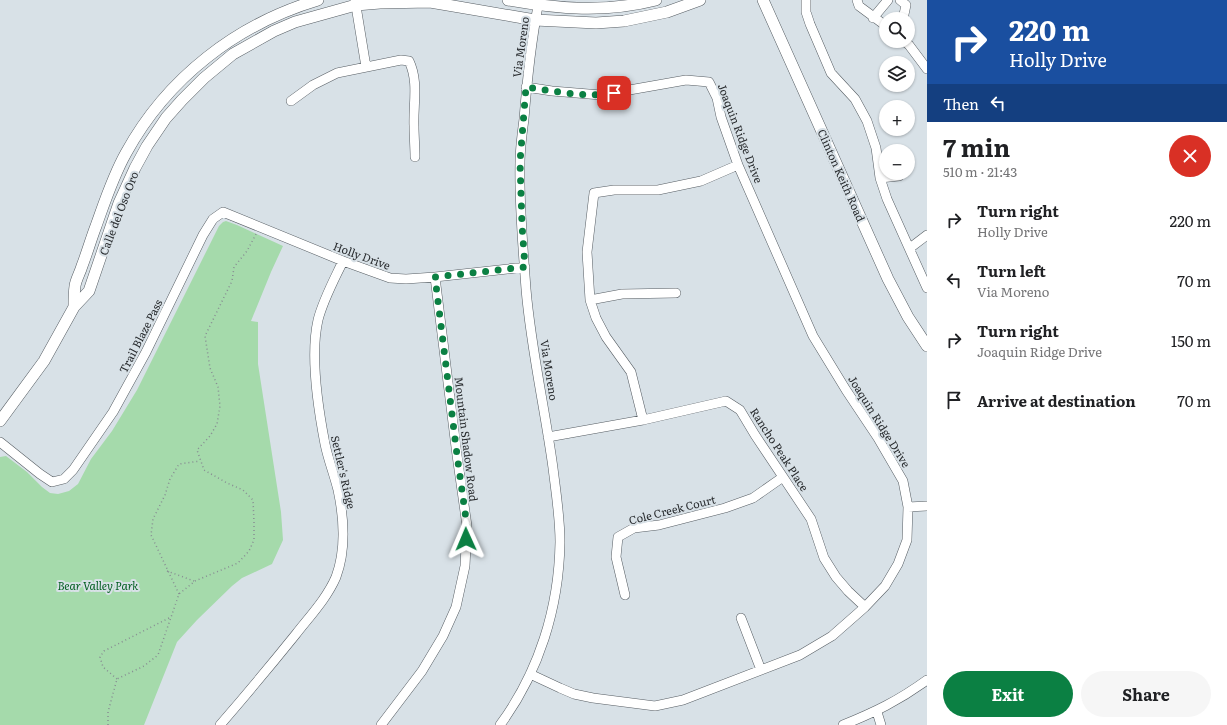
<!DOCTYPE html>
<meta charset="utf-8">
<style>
body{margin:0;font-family:Literata,serif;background:#f6f6f6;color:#202124;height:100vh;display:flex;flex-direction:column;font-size:15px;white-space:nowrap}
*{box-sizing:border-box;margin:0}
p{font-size:13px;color:#757577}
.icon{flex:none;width:22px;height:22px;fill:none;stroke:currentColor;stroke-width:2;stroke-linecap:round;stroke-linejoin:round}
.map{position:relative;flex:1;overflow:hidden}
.panel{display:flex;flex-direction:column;background:#fff;width:300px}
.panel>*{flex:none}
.banner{background:#1a4fa0;color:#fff;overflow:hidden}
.buttons{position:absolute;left:879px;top:12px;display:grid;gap:8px}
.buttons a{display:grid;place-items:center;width:36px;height:36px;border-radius:50%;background:#fff;box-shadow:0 1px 3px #0004;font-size:20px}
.pin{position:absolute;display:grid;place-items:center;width:34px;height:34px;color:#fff;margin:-17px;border-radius:8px;box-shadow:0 2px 6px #0006}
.me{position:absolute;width:44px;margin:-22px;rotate:359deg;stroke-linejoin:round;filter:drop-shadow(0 0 3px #0008)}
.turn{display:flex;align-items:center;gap:14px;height:84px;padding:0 16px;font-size:18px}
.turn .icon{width:52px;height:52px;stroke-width:2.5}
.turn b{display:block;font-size:28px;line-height:34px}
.then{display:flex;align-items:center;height:38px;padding:0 16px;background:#0003;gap:8px;font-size:15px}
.round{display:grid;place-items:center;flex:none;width:42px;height:42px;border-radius:21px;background:#f6f6f6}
.overview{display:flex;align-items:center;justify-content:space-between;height:68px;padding:0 16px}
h1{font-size:24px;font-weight:700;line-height:30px}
.button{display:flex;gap:8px;margin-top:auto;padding:8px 16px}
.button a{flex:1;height:46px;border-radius:24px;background:#0b8043;color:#fff;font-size:16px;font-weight:700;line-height:46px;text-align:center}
.button a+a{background:#f6f6f6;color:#202124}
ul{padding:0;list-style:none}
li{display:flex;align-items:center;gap:12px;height:60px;padding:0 16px}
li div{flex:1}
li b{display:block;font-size:15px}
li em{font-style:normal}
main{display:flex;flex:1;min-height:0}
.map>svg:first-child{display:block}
.green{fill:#a5daab}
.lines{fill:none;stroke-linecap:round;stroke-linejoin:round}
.minor-casing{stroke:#565d63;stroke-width:10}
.major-casing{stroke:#565d63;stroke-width:12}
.path{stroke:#878d92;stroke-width:1.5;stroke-dasharray:1 3;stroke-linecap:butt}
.minor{stroke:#fff;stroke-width:9}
.major{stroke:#fff;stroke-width:11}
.route{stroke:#0b8043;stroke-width:7;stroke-dasharray:0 12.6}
.labels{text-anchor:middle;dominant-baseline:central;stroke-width:4;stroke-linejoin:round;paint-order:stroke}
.street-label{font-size:11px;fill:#282b2e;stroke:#d8e1e7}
.park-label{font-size:11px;font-style:italic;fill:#005d1f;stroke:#d8e1e7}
</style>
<main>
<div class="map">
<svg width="927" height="725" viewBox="0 0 927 725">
<rect width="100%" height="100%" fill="#d8e1e7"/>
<path class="green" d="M226,221L237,225L283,246L271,272L251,321L258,322V364L281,512L283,540L272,564L242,578L232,586L197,620L177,642L144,725H0V457L6,456L27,472L42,487L50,493L58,494L69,491L78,484L91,459L112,431L137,390L219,226L223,222Z"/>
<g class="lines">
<g class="minor-casing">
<path id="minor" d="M355,0L366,67
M806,0V12L810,24L831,73L855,99L867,121L876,148L880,178L887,199L927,288
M857,0L859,6L886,26
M900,0L906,5L903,19
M873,18L888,0
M904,41L909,45L927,69
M526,87L552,91L601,95L686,80L709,82L717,98L721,117L738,165L813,336L846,390L878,438L903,481L908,507L907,540L898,564L885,586L865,607L832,636L800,655L683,700L655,706L593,698L574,694L560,688L530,674
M291,101L313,85L337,73L401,60L409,61C419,82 413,104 414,126C414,136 415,147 415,157
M880,178L899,176
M910,248L927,235
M590,300L622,294L676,293
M643,420L631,372L606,337L596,318L590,300L587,252L594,193L614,190H658L701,181L738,165
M548,437L643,420L726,401L740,410L755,435L811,519L824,558L836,577L848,591L865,607
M0,442L40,474L52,482L64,479L73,470L113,412L146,352L203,235L213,219L223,212L343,261L390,278L406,279L435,277L525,267
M908,507L927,506
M625,595L616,557L618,537L634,528L659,525L725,508L753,498L783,477
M741,618L761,670
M877,712L881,725
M220,725C246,695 271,665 296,634C310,616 327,598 336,577C346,550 344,518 338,490C334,474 328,459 325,444C318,408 310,355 318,320C323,300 334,280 343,261
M381,725L422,671L443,636L456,607L465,566L467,526L457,455L435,277
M500,725C539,672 559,608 560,542C560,517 556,493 553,468C545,409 531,349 526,289C523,247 519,205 520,163C520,149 522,134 524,119C527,81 531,43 538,6
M843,725C875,712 898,701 927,680"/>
</g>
<g class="major-casing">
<path id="major" d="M508,0C559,9 605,13 656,0
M763,0L888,279L908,317L927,346
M74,307C74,301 74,293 75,286C76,279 80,273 82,266C87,253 91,239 96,226C105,201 113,176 126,153C167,78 237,24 318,0
M0,421L44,361L74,307L89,291L119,203L135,168L147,146L166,118L182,100L204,78L233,54L274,31L295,22L356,5L380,3L430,2L535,20L596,23L624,21L667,12L700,0"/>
</g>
<path class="path" d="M167,571L194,581
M179,594L151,535L153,519L165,495L170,479L179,464L200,461
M117,679L103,667L100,657L104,651L171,617
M108,725V712L117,679L144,666L158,655L179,594L195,581L238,563L249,551L254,540V522L253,500L243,490L227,483L204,470L197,450L210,436L217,424L220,406L218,387L210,368L205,336L232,281L234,267L247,251L256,234"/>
<use href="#minor" class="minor"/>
<use href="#major" class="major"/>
</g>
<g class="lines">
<path class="route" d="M466,539L467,526L457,455L435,277L525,267L522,225L520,162L526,87C554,91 585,98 614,93"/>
</g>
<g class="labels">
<g class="street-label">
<text transform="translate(520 47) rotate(-82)">Via Moreno</text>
<text transform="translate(741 133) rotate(69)">Joaquin Ridge Drive</text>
<text transform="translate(842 175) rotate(66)">Clinton Keith Road</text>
<text transform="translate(118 213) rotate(-69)">Calle del Oso Oro</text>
<text transform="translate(362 255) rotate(20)">Holly Drive</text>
<text transform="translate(140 336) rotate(-63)">Trail Blaze Pass</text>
<text transform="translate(550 370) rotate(81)">Via Moreno</text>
<text transform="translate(880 421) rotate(58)">Joaquin Ridge Drive</text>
<text transform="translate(467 439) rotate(83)">Mountain Shadow Road</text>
<text transform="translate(780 449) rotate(57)">Rancho Peak Place</text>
<text transform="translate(344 472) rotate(77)">Settler's Ridge</text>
<text transform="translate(672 509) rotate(-14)">Cole Creek Court</text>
</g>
<g class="park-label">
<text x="98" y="585">Bear Valley Park</text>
</g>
</g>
</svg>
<div class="buttons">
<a><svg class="icon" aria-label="search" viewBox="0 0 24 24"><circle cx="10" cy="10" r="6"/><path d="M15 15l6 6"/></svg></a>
<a><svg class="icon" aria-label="layers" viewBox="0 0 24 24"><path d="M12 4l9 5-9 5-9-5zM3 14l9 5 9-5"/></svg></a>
<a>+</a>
<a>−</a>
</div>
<div class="pin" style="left:614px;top:93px;background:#d93025"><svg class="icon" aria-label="arrive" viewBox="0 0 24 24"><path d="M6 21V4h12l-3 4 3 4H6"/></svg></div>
<svg class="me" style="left:466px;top:539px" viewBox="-20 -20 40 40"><path d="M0-17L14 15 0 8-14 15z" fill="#0b8043" stroke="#fff" stroke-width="4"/></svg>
</div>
<section class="panel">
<div class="banner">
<div class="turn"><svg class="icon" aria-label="right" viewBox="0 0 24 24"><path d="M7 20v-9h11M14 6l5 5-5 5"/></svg><div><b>220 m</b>Holly Drive</div></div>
<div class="then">Then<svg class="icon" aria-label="left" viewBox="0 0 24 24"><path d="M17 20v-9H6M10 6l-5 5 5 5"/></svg></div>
</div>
<div class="overview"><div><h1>7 min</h1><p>510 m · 21:43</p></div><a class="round" style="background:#d93025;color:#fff"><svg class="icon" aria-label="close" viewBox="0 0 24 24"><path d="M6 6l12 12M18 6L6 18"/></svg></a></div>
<ul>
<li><svg class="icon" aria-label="right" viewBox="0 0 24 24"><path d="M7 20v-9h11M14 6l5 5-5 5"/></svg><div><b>Turn right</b><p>Holly Drive</p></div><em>220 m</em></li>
<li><svg class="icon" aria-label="left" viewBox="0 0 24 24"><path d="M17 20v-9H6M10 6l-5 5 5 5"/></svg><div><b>Turn left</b><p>Via Moreno</p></div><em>70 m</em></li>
<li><svg class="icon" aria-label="right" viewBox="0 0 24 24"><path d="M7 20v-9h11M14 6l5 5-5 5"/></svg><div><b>Turn right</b><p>Joaquin Ridge Drive</p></div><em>150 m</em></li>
<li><svg class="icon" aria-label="arrive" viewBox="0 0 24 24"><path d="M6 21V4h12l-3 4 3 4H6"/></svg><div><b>Arrive at destination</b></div><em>70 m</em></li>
</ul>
<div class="button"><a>Exit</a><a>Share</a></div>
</section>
</main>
